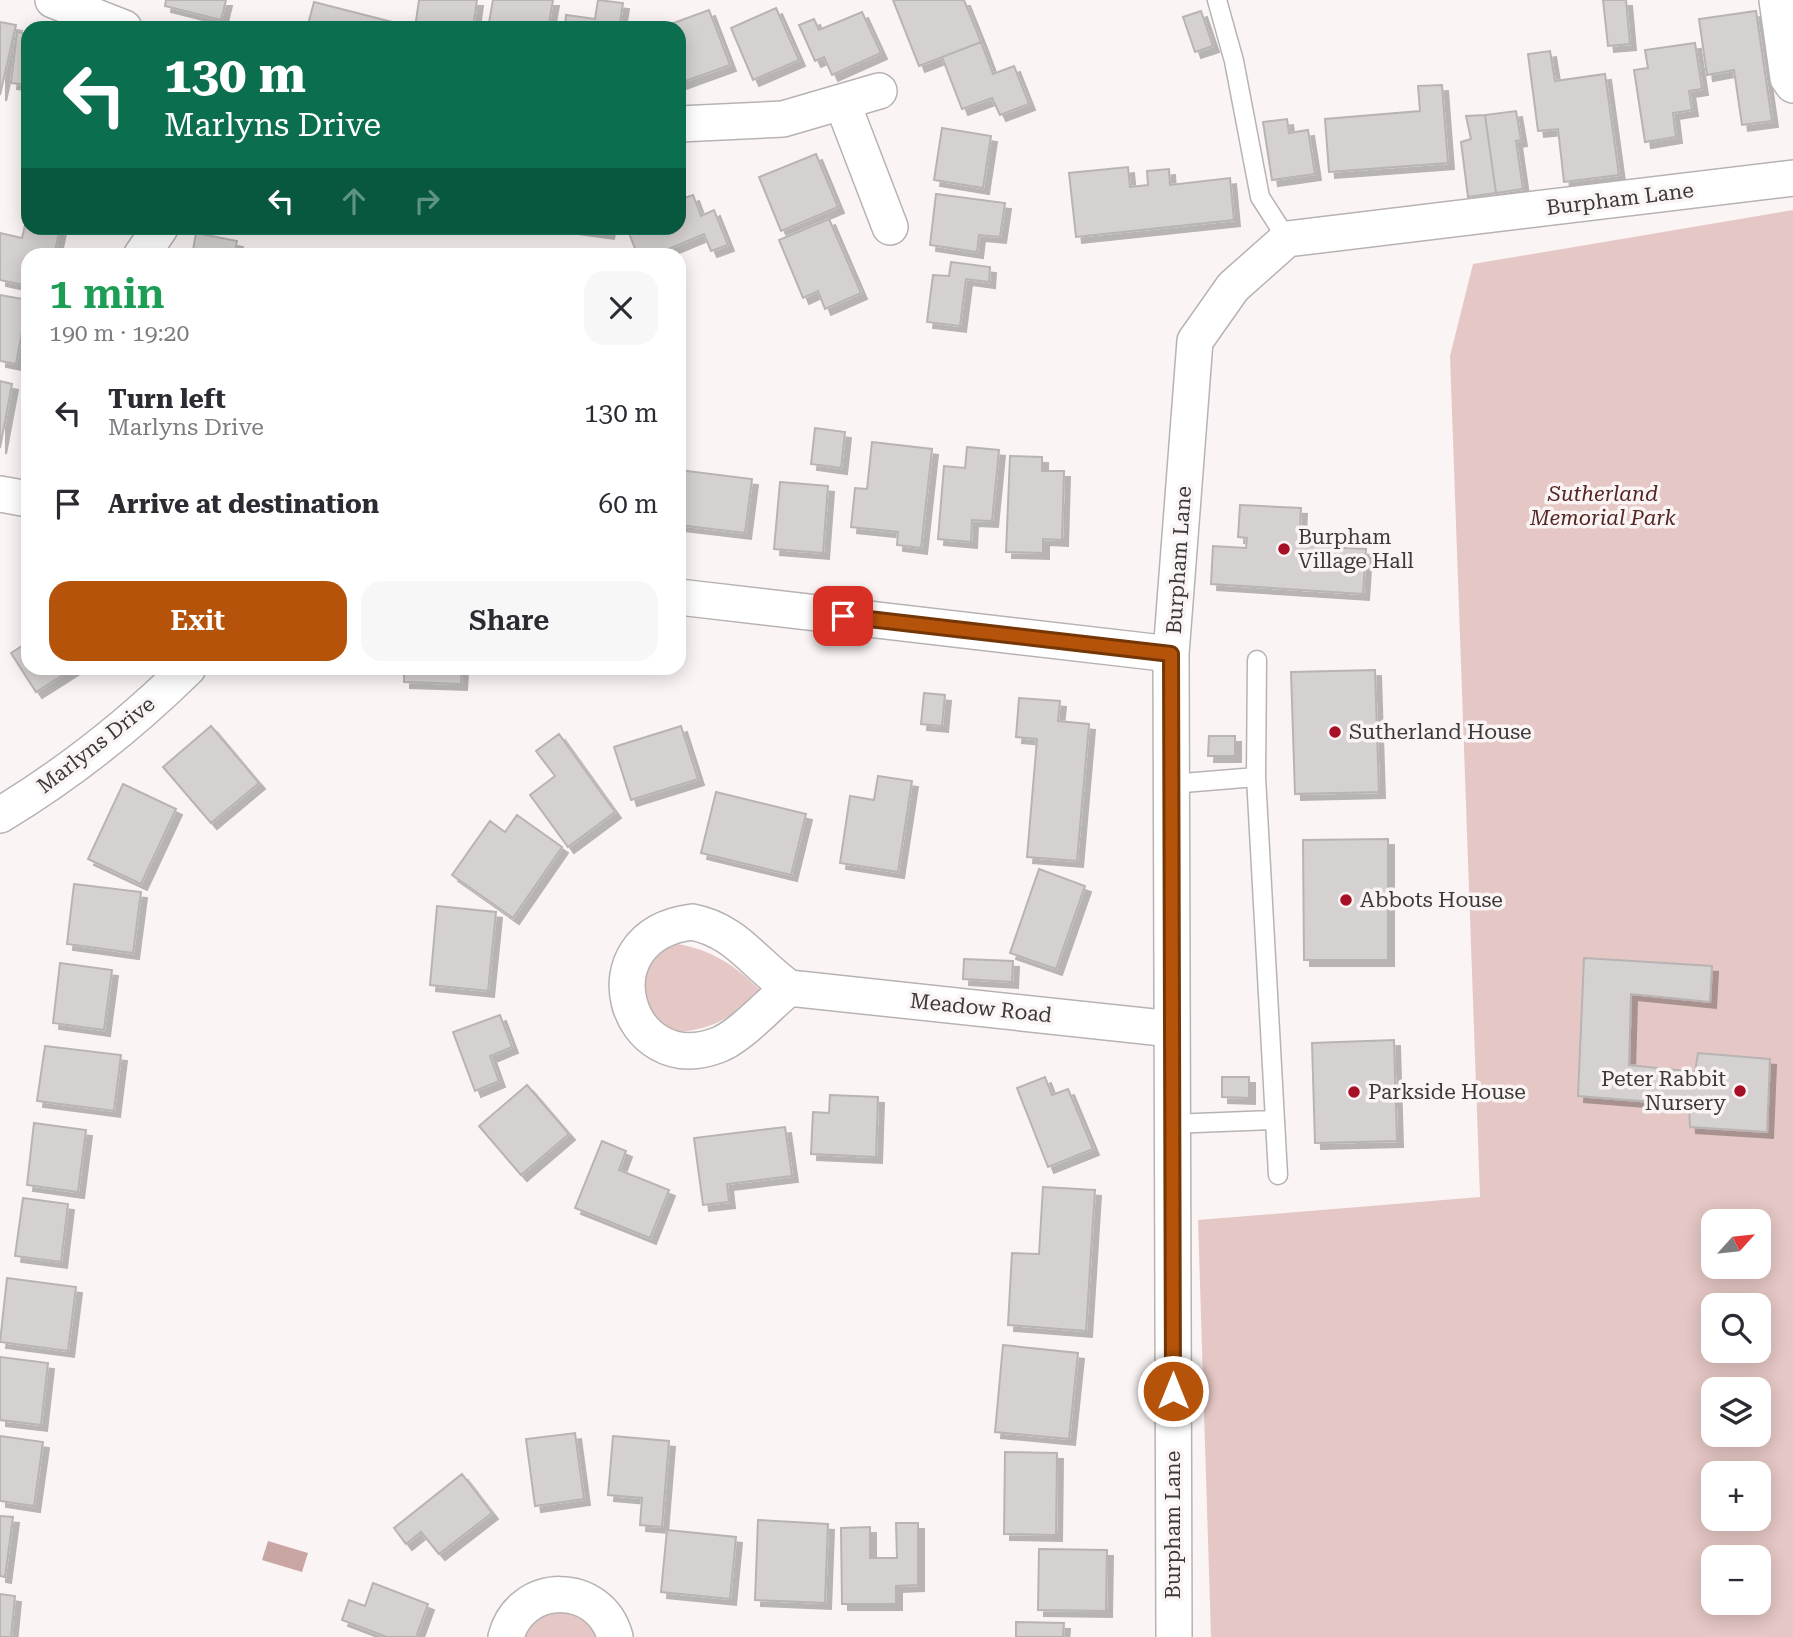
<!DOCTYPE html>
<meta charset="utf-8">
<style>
body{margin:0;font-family:"Roboto Serif",serif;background:#f7f7f7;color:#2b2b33;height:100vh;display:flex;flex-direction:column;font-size:26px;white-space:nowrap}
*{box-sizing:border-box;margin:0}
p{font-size:23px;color:#7c7c81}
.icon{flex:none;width:38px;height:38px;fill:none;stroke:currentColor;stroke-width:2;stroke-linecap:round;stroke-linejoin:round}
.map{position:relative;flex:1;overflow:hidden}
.panel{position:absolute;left:21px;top:248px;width:665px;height:427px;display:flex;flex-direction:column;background:#fff;border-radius:21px;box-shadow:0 4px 18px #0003}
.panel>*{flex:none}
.top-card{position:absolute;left:21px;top:21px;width:665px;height:214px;border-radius:21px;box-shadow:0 4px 18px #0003;background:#0b6e4f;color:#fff;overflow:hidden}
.needle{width:46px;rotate:63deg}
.buttons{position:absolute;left:1701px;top:1209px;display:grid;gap:14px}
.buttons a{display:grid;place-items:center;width:70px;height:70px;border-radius:14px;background:#fff;box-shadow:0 4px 18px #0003;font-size:35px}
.pin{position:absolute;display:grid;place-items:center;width:60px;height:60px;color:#fff;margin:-30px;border-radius:14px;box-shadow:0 4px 10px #0006}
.me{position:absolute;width:77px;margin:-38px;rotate:0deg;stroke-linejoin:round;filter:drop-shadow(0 0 5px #0008)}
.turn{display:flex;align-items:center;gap:24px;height:147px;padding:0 28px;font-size:32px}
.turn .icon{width:91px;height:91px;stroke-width:2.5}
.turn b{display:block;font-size:49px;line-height:60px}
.lanes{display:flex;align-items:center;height:66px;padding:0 28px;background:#0003;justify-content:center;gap:35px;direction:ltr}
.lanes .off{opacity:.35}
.round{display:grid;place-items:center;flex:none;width:74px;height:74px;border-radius:21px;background:#f7f7f7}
.headline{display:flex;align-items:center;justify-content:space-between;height:119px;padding:0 28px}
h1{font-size:42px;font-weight:600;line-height:52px;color:#1e9e55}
.cta{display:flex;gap:14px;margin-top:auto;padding:14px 28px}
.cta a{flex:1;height:80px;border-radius:21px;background:#b45309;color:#fff;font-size:28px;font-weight:600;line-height:80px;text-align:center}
.cta a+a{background:#f7f7f7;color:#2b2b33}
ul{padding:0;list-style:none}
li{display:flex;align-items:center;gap:21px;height:91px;padding:0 28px}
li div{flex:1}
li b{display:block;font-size:26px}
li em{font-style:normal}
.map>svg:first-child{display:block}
.green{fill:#e5c7c5;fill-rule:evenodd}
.water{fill:#c9a6a3}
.building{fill:#d6d1d1;stroke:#b9b4b4;stroke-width:2;filter:url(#shadow)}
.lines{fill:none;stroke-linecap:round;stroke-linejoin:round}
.service-casing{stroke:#b8b3b2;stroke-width:21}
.minor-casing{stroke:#b8b3b2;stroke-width:38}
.service{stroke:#fff;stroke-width:18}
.minor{stroke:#fff;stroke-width:35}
.route-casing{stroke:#753606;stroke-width:18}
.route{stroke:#b45309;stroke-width:12}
.poi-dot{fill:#a70f24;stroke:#faf5f4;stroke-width:2.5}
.labels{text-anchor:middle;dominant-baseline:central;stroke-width:7;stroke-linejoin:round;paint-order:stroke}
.street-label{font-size:21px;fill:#3c3a39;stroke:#faf5f4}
.park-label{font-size:21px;font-style:italic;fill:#552524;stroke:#faf5f4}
.poi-label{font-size:21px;fill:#3c3a39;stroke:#faf5f4;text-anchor:start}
</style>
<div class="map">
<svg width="1793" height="1637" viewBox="0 0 1793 1637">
<defs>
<filter id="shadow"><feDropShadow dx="6" dy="6" stdDeviation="0" flood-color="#0004"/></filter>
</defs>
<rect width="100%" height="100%" fill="#faf5f4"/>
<path class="green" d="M1793,210V1637H1211L1198,1220L1480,1197L1450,356L1473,264ZM1584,958L1710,1001L1631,994L1629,1065L1695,1072L1699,1053L1769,1059L1767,1132L1690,1127L1689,1105L1578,1095ZM1713,1222H1759V1267H1713ZM1713,1306H1759V1351H1713ZM1713,1390H1759V1435H1713ZM1713,1474H1759V1519H1713ZM1713,1558H1759V1603H1713Z
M678,944C712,950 736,966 760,990C733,1017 712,1031 673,1032L647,1008L642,981L647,964L660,949Z
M563,1610L587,1620L598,1637H521L538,1616Z"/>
<path class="water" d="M268,1541L308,1553L302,1572L262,1560Z"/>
<path class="building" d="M166,0H226L221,20L165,6Z
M419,0H477L473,28H415Z
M493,0H553L548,28H488Z
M598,0L623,3L619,28H565L566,15L595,19Z
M893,0H964L981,42L919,66Z
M1603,0H1626L1630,44L1608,46Z
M314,2L404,25L403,28H307Z
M776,8L799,60L753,80L731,28Z
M709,10L730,65L680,83L679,28H660Z
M1201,11L1213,46L1195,52L1183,17Z
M1756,11L1772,121L1742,125L1734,70L1707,75L1699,19Z
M862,12L881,53L832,75L824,57L815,61L799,25L814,19L819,30Z
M0,22L16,25L0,95Z
M17,32L28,34V85L11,83Z
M981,42L993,74L1014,66L1029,104L1000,115L992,98L962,109L942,57Z
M1695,43L1702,89L1689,91L1692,110L1673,113L1676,137L1645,142L1634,70L1648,68L1645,50Z
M1550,51L1555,81L1605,74L1619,175L1564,182L1558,129L1538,131L1528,54Z
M1442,85L1448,163L1329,172L1325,119L1420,111L1418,86Z
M1516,111L1521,140L1516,141L1523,189L1496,193L1485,115Z
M1485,115L1496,193L1468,197L1461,142L1471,139L1466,116Z
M1287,119L1289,133L1308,130L1315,174L1272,180L1263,122Z
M942,128L991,136L983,188L934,180Z
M816,154L838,207L781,231L759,177Z
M1128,167L1130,187L1148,185L1147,171L1169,169L1170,185L1230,178L1234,220L1076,237L1069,173Z
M936,194L1005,203L1000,237L979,235L977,252L930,245Z
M693,195L701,216L714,210L728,245L711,251L704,234L652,256H638L627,228H679V200Z
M28,212V228H60L54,256H28V286L0,280V233L22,238Z
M829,219L861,293L825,309L818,291L803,298L779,240Z
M572,228H609L608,233Z
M196,233L237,241L234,256H192Z
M951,262L990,267L989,282L966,279L960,326L927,322L933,275L949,276Z
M0,295L28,300L16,364L0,361Z
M0,381L12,384L0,448Z
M815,428L845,432L841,468L811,464Z
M872,442L932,449L921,548L897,545L898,532L851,527L855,488L867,489Z
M967,447L999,450L992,521L972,520L971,542L938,539L944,466L965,468Z
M1010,456L1042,457V471H1064L1062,540L1043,539V553L1006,552Z
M679,470L752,479L745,533L679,525Z
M780,482L828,486L823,553L774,549Z
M1240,505L1301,508L1299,545L1366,549L1363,594L1211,584L1213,546L1246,548L1247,538L1238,537Z
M28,642V668H74L36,692L11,653Z
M404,668H462L461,684L404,682Z
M1375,670L1379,792L1295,794L1291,672Z
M924,693L945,695L942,726L921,724Z
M1019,698L1060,701L1058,721L1089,724L1077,861L1027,857L1037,739L1016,737Z
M211,726L259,783L211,823L163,767Z
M681,726L698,779L631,800L614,747Z
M559,734L615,812L568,847L530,795L555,776L536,751Z
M1209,736H1235V756H1208Z
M878,776L912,781L898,872L840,863L850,796L874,800Z
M123,784L176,809L141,884L88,859Z
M716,792L806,814L791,875L701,853Z
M517,815L562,847L513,918L452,875L490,821L505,832Z
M1388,839V960H1304L1303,840Z
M1039,869L1085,886L1056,969L1010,953Z
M74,884L141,892L133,953L67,944Z
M437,906L496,912L488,991L430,985Z
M1584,958L1712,966L1710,1002L1631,994L1629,1065L1695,1072L1698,1053L1770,1059L1767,1132L1690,1127L1689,1105L1578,1096Z
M964,959L1013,961L1012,982L963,979Z
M60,963L112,970L104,1030L53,1023Z
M500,1015L512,1047L490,1056L499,1081L475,1091L453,1032Z
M1394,1040L1397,1141L1315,1143L1312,1043Z
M45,1046L121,1055L114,1111L37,1101Z
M1045,1077L1052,1095L1068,1089L1093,1149L1048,1167L1017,1088Z
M1222,1077H1249V1098L1222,1097Z
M527,1085L569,1134L521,1175L479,1126Z
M830,1095L878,1097L876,1157L811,1154L813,1112L829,1113Z
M34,1123L86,1130L78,1192L27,1185Z
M785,1127L792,1176L727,1184L729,1202L703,1205L694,1138Z
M602,1141L626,1151L619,1170L669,1190L650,1238L575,1208Z
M1043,1187L1095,1190L1086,1331L1008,1325L1012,1253L1039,1254Z
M23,1198L68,1204L61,1262L15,1256Z
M7,1278L76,1287L68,1351L0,1342Z
M1003,1345L1078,1353L1069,1439L995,1432Z
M0,1357L48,1363L41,1425L0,1420Z
M575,1433L584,1499L535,1506L526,1439Z
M0,1436L43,1442L34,1506L0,1501Z
M613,1436L669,1441L662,1527L640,1525L642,1498L608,1495Z
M1005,1452L1057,1453L1056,1535L1004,1534Z
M462,1474L492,1513L439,1554L421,1532L406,1544L394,1528Z
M0,1516L13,1517L5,1577L0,1576Z
M758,1520L828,1524L825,1603L755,1600Z
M896,1523H918V1585L896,1586V1604H842L841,1528L870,1527V1558H897Z
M667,1530L736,1537L730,1599L661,1592Z
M1039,1549L1107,1550L1106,1611L1038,1610Z
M373,1583L428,1604L416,1637H387L342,1620L349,1600L365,1606Z
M0,1594L15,1596L11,1637H0Z
M1016,1622L1064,1623L1063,1637H1016Z"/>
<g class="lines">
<g class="service-casing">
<path id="service" d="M1217,0L1234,61L1260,197L1287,239
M1257,660L1256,777L1278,1175
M1171,784L1256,777
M1171,1124L1274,1120"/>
</g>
<g class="minor-casing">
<path id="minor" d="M53,0L124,28
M1777,0L1788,78L1793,85
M842,102L890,227
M679,124L783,119L879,91
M141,256L160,228
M0,494L28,499
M679,597L1171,654
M0,815C68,774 131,724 188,668
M692,922C735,930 754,963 789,988C769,1004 740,1037 718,1045C625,1081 583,936 692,922Z
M789,988L1172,1029
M506,1637C521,1580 600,1581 615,1637
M1174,1637L1171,654L1195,341L1233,287L1287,239L1793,178"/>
</g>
<use href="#service" class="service"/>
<use href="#minor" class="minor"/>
</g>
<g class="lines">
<g class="route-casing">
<path id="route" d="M843,616L1171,654L1173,1391"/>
</g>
<use href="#route" class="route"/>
</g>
<g class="poi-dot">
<circle cx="1284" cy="549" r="7"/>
<circle cx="1335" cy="732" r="7"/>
<circle cx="1346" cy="900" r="7"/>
<circle cx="1740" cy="1091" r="7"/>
<circle cx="1354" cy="1092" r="7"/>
</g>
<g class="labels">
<g class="street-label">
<text transform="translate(1620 199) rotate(-7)">Burpham Lane</text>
<text transform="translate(1179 560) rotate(-86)">Burpham Lane</text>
<text transform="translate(96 745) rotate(-38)">Marlyns Drive</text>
<text transform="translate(981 1008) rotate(6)">Meadow Road</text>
<text transform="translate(1173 1525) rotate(-90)">Burpham Lane</text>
</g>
<g class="park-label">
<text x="1603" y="494">Sutherland<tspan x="1603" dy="24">Memorial Park</tspan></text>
</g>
<g class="poi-label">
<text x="1298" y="537">Burpham<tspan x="1298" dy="24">Village Hall</tspan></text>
<text x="1349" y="732">Sutherland House</text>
<text x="1360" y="900">Abbots House</text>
<text x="1726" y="1079" text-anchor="end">Peter Rabbit<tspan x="1726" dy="24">Nursery</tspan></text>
<text x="1368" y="1092">Parkside House</text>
</g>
</g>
</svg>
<div class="buttons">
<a><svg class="needle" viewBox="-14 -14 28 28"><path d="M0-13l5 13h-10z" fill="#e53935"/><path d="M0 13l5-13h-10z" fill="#7c7c81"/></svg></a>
<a><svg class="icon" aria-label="search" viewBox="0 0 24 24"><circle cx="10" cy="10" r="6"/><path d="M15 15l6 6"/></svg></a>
<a><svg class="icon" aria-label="layers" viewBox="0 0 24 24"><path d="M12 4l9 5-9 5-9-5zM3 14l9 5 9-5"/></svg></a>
<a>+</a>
<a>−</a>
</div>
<div class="pin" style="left:843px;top:616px;background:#d93025"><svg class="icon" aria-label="arrive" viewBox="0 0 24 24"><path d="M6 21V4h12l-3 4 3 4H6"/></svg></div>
<svg class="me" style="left:1173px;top:1391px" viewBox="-20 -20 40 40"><circle r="17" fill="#b45309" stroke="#fff" stroke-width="3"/><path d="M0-11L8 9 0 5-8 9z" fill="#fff"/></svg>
<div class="top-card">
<div class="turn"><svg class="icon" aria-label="left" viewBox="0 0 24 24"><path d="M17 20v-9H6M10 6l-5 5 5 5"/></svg><div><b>130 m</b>Marlyns Drive</div></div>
<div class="lanes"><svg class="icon" aria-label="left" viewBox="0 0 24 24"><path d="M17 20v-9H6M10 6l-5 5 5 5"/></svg><svg class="icon off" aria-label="ahead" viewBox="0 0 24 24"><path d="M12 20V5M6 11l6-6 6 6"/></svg><svg class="icon off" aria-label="right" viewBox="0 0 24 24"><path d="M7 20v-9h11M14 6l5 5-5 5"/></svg></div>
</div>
<section class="panel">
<div class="headline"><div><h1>1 min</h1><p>190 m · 19:20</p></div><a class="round"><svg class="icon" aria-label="close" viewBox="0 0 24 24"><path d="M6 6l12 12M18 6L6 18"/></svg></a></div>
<ul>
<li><svg class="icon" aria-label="left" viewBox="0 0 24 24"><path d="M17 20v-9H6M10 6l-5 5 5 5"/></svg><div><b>Turn left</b><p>Marlyns Drive</p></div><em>130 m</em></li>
<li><svg class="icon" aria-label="arrive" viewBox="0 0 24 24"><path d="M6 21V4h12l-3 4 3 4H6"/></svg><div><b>Arrive at destination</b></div><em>60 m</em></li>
</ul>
<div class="cta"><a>Exit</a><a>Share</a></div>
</section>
</div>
